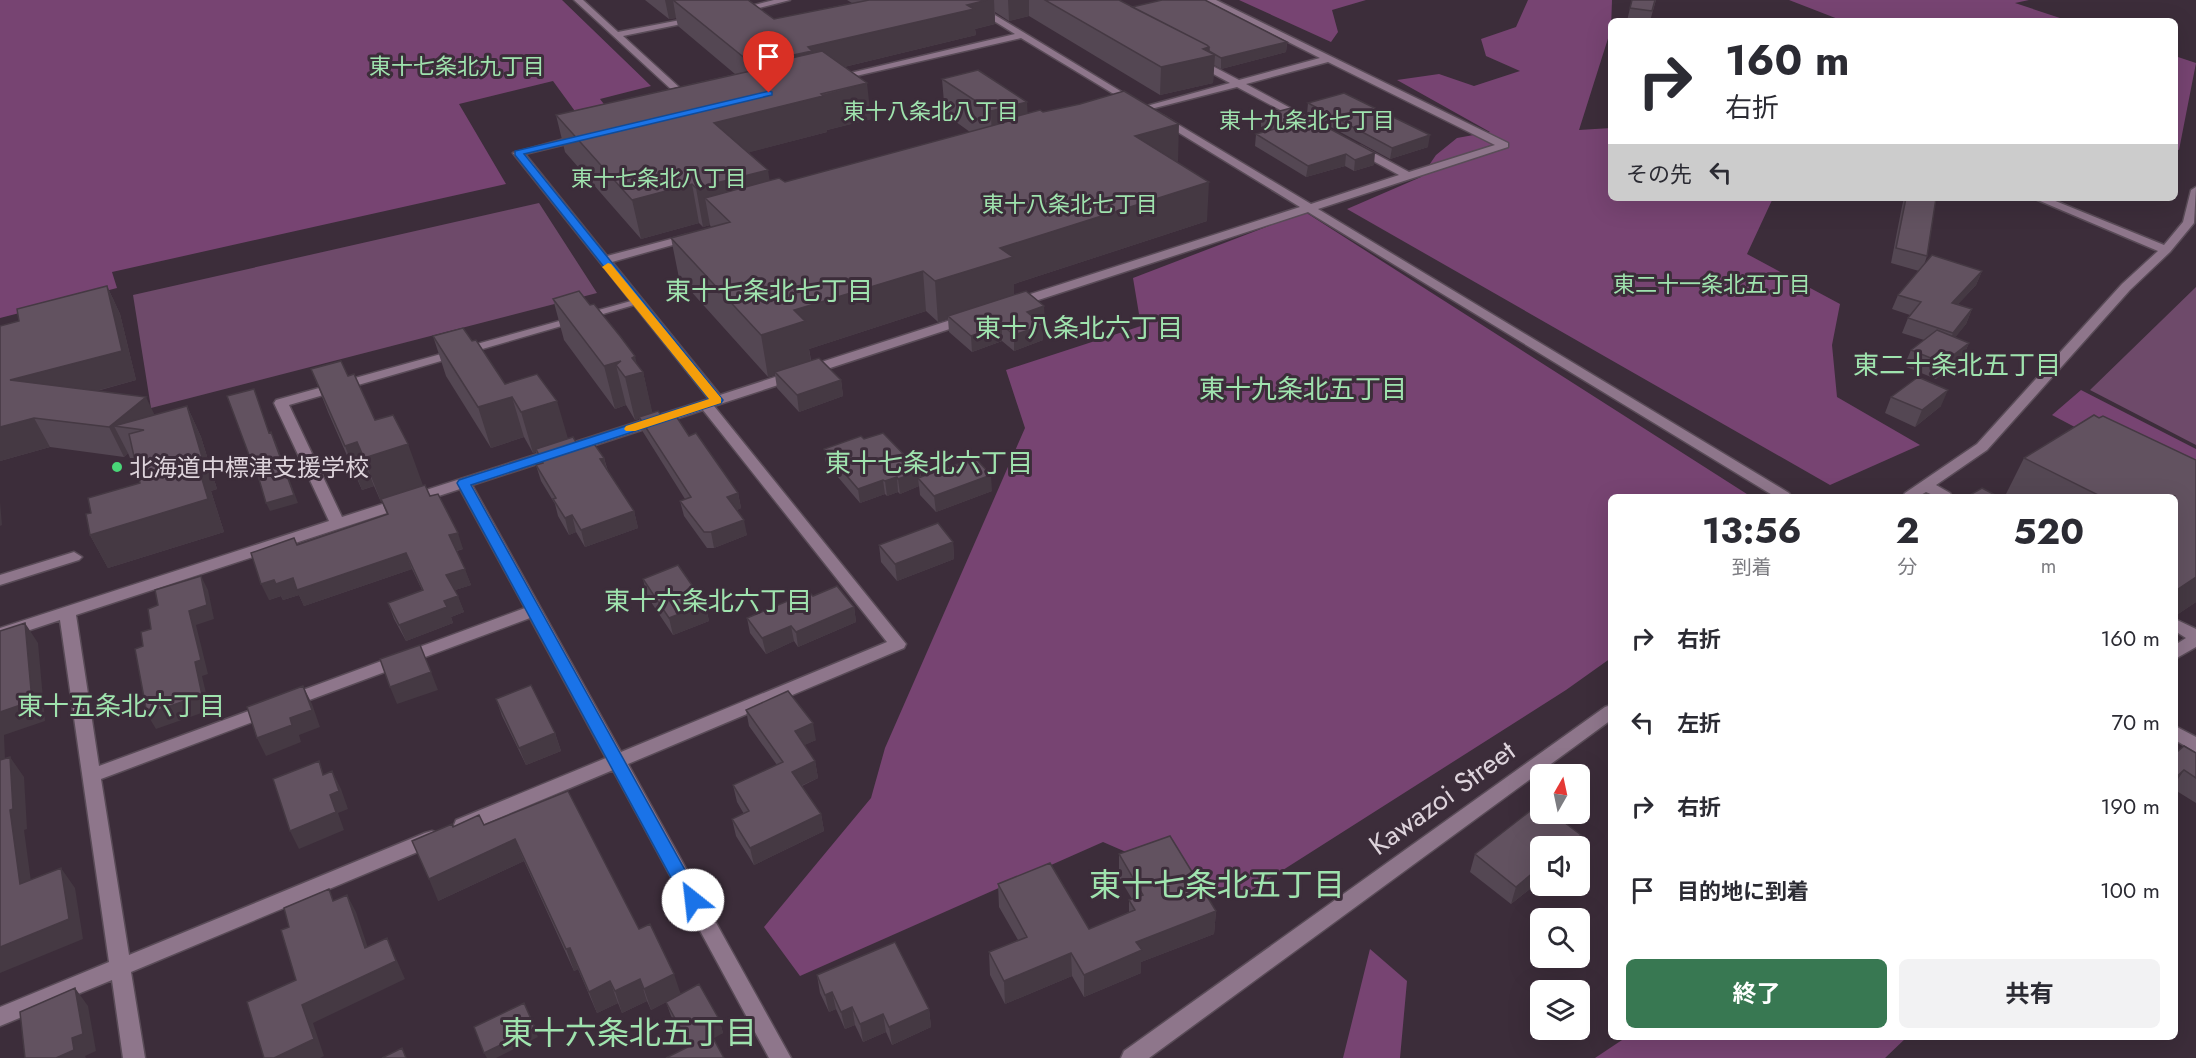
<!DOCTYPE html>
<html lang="ja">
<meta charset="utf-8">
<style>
body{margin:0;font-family:Jost,"Noto Sans JP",sans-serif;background:#f2f2f3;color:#2b2b33;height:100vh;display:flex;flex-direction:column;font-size:22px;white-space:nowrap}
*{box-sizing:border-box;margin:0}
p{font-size:20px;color:#7c7c81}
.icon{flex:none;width:33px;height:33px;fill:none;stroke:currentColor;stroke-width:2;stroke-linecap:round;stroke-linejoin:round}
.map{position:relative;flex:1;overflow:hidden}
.details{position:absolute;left:1608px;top:494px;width:570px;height:546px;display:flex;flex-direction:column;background:#fff;border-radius:9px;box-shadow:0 6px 24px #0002}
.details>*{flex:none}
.guide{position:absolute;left:1608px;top:18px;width:570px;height:183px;border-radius:9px;box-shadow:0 6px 24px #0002;background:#fff;color:#2b2b33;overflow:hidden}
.needle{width:39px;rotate:9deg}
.buttons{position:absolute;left:1530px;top:764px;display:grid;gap:12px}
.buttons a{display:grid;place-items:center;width:60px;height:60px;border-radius:9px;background:#fff;box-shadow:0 6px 24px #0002;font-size:30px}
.pin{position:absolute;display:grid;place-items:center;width:51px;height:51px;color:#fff;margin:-62px -26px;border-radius:50% 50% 50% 0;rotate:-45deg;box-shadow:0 0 6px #0007}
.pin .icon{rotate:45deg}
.me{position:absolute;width:66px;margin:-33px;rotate:331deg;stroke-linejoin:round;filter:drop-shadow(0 0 4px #0008)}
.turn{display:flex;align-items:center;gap:21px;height:126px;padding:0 18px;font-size:27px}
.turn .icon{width:78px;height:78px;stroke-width:2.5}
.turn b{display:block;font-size:42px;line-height:51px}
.then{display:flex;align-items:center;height:57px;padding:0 18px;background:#0003;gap:12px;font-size:22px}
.eta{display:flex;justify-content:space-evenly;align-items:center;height:102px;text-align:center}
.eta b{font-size:36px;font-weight:700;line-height:42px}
.cta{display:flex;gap:12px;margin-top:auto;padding:12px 18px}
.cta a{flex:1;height:69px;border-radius:9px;background:#387852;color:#fff;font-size:24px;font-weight:700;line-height:69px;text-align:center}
.cta a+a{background:#f2f2f3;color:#2b2b33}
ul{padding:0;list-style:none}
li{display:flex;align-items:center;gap:18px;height:84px;padding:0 18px}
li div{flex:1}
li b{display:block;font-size:22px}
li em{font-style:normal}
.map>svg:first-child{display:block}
.green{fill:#6e4a6a}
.forest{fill:#774472}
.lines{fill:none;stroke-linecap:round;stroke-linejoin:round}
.minor-casing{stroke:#594b57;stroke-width:3}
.minor{fill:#8e768b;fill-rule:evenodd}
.wall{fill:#544753}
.shaded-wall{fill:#453943}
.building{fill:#625260;stroke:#453943;stroke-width:1.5}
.route{fill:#1a73e8;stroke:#114b97;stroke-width:1.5}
.slow{fill:#f59e0b}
.poi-dot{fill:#49d778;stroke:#3c2d3a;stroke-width:2}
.labels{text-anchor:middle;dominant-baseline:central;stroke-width:6;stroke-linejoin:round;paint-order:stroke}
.far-neighbourhood-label{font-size:22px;fill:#9fe3ae;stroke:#3c2d3a}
.poi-label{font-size:24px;fill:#ddd3db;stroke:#3c2d3a;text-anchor:start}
.neighbourhood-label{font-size:26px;fill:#9fe3ae;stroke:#3c2d3a}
.near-street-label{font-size:28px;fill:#ddd3db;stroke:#3c2d3a}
.near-neighbourhood-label{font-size:32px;fill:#9fe3ae;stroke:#3c2d3a}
</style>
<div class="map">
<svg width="2196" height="1058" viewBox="0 0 2196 1058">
<rect width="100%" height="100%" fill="#3c2d3a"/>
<path class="green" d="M539,203L597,293L151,408L133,295Z
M2196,287V445L2090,390Z"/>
<path class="forest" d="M0,0H562L651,86L600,99L617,121L588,129L553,81L459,104L506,184L112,272L117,288L0,318Z
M1239,0H1366L1332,10L1338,32L1331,42Z
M1528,0H1612L1611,29L1579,130L1611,128V198H1773L1747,254L1840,304L1832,345L1837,397L1920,445L1830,485L1347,209L1421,177L1436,155L1457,138L1490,132L1397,80L1439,74L1474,86L1520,71L1486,56L1481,39L1516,27Z
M1789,0H2029L2015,3L2069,21H1837L1838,19Z
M2175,56L2196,63L2179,150L2175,149Z
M1305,212L1750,496H1611V658L1566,690L1250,891L1202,885L1103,842L800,976L764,927L871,798L885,748L1025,428L1006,370L1141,326L1133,278Z
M2081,390L2196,449V491L2052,415Z
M1370,949L1407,981L1400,1058H1343Z
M1628,1036H1907V1037L1885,1058H1595Z"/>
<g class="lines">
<g class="minor-casing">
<path id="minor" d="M574,0H583L618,32L701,16V20L623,36L691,98V102H685Z
M774,0H790L739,13L735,10Z
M960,0H970L1140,103L1132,105L1021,38L834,81L829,78L1015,34Z
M1205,0H1216L1508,143V147L1318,209L1789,493L1791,496H1774L1308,212L1020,306H1012V300L1300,207L1158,120V116H1164L1311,204L1399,175L1353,150V146H1361L1409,172L1495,145L1328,62L1246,84L1305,116V120H1299L1237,87L1143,111V107L1230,83L1193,63V59H1199L1239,80L1320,58Z
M583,134L588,137L587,139L525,154L607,256L686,235H694V239L612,262L720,395L963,316L967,315L973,319L971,322L714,406L906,644L904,648L628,764L791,1058H769L613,770L470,830L463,832L456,830L454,825L456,820L606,758L530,618L296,705L290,707L284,705L281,701L284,697L525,608L460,489L76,615L99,766L262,706L268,704L274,706L277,710L274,714L101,779L129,955L425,833L432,831L439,833L441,838L439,843L131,972L145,1058H123L112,980L0,1026V1007L109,962L60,620L0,640V628L329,521L274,403L276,400L631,301L513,153ZM634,305L709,399L342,517L289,405ZM703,410L887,642L621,752L472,485Z
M2196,187L2194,223L2170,252L2130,290L1987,450L1936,485L1950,493L1952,496H1935L1926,492L1919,496H1903L1905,493L1977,444L2122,284L2158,251L2033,198H2048L2164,245L2183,222L2191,190Z
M74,552L82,557L79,560L0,585V575Z
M2175,619L2196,629V647L2175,659V645L2186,638L2175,631Z
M1611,705V720L1149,1058H1121L1124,1051L1605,707Z
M2175,726L2196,737V752L2175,740Z"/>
</g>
<use href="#minor" class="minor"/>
</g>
<path class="wall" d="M645,0H750H749L774,19L852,3L847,0H1119L1132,7L1287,42L1286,52L1221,69L1214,65L1213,83L1160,95L1029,16L1009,21L995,12V24L975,29L976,35L844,67L871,119L827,130V132L749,152L770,181L785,182L970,132L945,114L942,79L1028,113L1043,112L1178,161L1176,162L1207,221L1014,284V295L1045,321L1041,323L1043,340L1014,351L1002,341L972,352L949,332L948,319L938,322L926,311L809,349L811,360L841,380L843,396L799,412L777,388L775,375L768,377L679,278L671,238L711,227L710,225L703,227L699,223L641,239L565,152L556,115L735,74L678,26L676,18L669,19Z
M1656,0L1650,21H1627L1630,8Z
M1308,103L1428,147L1390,159L1307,114Z
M1261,116L1374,165L1354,171L1345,166L1306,177L1255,146L1256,134L1268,131L1261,127Z
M1904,198H1936L1927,256L1924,265L1982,271L1976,285L1958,304L1972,309L1966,324L1955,337L1969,343L1962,359L1936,379L1904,366L1911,350L1924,340L1902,333L1908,318L1910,315L1892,309L1898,295L1919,271L1891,263L1902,206Z
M107,286L120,314L136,380L97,391L155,415L187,406L201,437L217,489L211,491L224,532L108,568L90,535L91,513L140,483L134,458H130L128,453L124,457L50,447L0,461V326L19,321Z
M553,299L637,364L643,372L652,413L665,419L689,436L738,493L741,508L737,510L747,535L714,548H707L684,516L680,501L685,499L643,432L639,419L635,420L626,405L615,409L564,340Z
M433,336L472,341L505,384L568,439L576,442L604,458L608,471L634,511L638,528L585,547L576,532L569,535L558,516L555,504L541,481L536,465L540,464L536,452L533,453L524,437L491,448L446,376Z
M311,369L348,376L375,420L430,496L463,549L457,551L471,585L455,590L464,612L451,617L453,623L406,641L394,619L388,603L422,590L412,569L304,606L299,595L283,600L281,596L269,600L297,545L387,515L382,502H381L374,486L362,490L328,412Z
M1891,397L1941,406L1915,427L1885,413Z
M864,439L920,471L921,478L992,491L936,512L920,495L919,486L900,494L898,492L887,496L885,494L860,503L826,463L824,449Z
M2024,458L2196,460V602L2175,616V496H2005Z
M953,542L954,559L897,581L881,562L879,545Z
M643,579L705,604L709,621L673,635L647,596Z
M813,596L854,607L856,622L798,647L794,641L766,654L750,633L747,618Z
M496,699L555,733L561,751L526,765L502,716Z
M746,710L816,740L804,745L815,761L818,778L802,786L821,814L824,831L754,865L736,836L732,819L744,814L737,802L733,785L777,765L749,726Z
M2175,749L2178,751L2196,753V803L2175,790Z
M568,791L639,929L681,994L719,1019L723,1033L687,1047L671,1016L666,1002L651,1010L647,1001L622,1013L618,1003L597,1013L578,969L574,971L524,861L438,901L453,827L484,825Z
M1540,846V881L1511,904L1470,872L1475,854Z
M1119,854L1216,911L1214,934L1141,962V973L1084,997L1072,976L1005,1004L990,975L989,952L1018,940L999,907L998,884L1089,929L1129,912V900L1132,899L1119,877Z
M817,975L929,1009L931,1027L892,1045L886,1032L863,1042L855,1025L845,1029L836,1009L829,1012L820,993Z"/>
<path class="shaded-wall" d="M665,0H750L727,5L673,0L676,18L669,19Z
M987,0H994L995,24L975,29L976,35L815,74L764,68L761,65L765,90L756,92L752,64L808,47Z
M1008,0H1029V16L1009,21Z
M1287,42L1286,52L1221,69V58Z
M1209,47L1215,55L1213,83L1160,95L1161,67L1203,49Z
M867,83L871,119L827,130V132L720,160L714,123Z
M1027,102L1029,138L1003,120L1004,145L992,148L991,111Z
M1179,124L1178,161L1135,174V136Z
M1430,135L1428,147L1390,159L1392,148Z
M1375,153L1374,165L1354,171L1355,160Z
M1346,154L1345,166L1306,177L1308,166Z
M768,170L774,208L705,198L710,225L703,227L696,188Z
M1209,182L1207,221L1014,284V298L948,316V319L938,322L935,281L1000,248Z
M692,184L699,223L641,239L632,200Z
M923,271L926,311L809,349L811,363L775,372V375L768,377L761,335L794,310Z
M1982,271L1976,285L1946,317L1952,303Z
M107,286L120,314L136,380L26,410L10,380Z
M1044,306L1045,321L1027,327V312Z
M1972,309L1966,324L1947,348L1953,333Z
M1002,325V341L972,352L971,336Z
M1043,325V340L1014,351V335Z
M1969,343L1962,359L1936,379L1943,363Z
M635,356L639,373L643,372L653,415L635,420L625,377L616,365L626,405L615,409L604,366L632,358Z
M841,380L843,396L799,412L797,395Z
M1948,390L1941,406L1915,427L1922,410Z
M146,397L160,426L144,430L114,426L128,453L124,457L109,427Z
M512,397L524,437L491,448L478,407Z
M557,401L569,442L536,449V452L533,453L521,412Z
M187,406L201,437L217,489L211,491L224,532L108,568L90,535L196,459Z
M34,418L50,447L0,461V427Z
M275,440L298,503L270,511L266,503Z
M357,442L374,486L362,490L345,446Z
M408,444L424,488L381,502L364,458Z
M604,458L608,474L600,459Z
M920,471L921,481L918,478L919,486L900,494L898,479Z
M991,475L992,491L936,512L934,496Z
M897,477L898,492L887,496L885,481Z
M883,480L885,494L860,503L858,489Z
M738,493L741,508L730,513L727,497Z
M0,502L2,525L0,526Z
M634,511L638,528L585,547L581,530Z
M572,515L576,532L569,535L565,518Z
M744,520L747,535L714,548L711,532Z
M458,533L463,549L455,551L449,535Z
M953,542L954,559L897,581L895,564Z
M406,553L412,569L304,606L299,595L283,600L281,596L269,600L261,584L274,580L293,578Z
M465,569L471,585L452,591L446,575Z
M201,576L208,590L214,619L196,625L208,674L202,676L210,710L156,729L147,714L195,662L189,611Z
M2196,577V602L2175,616V591Z
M458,596L464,612L451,617L453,623L406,641L399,625L444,601Z
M705,604L709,621L673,635L669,618Z
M854,607L856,622L798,647L796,632Z
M25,623L38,643L45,721L4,735L6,783L0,774V712Z
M791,626L794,641L766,654L762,638Z
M431,672L438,690L397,704L390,687Z
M303,686L312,704L320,727L299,735L301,742L266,756L257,738L290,718Z
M813,723L816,740L798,748L795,731Z
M555,733L561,751L526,765L519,748Z
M10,757L24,777L27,829L24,830L34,904L20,884L10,810Z
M815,761L818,778L796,788L792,772Z
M2184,770L2175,784V778Z
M332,771L341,789L348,809L338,813L344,830L299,849L290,831L330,795Z
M821,814L824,831L754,865L750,848Z
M1581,835L1578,846H1567Z
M515,839L524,861L438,901L429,879Z
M1540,867V881L1511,904L1516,887Z
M61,868L75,888L83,939L0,973V947Z
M347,895L356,912L374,966L365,948Z
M1216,911L1214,934L1141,962V973L1084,997V975L1136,942Z
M387,938L395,956L405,979L313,1023L324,1056L320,1058H274L302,1005Z
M570,948L578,969L574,971L566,949Z
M1071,953L1072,976L1005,1004L1004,981Z
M674,974L681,995L651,1010L644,989Z
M640,979L647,1001L622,1013L615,991Z
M610,981L618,1003L597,1013L589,992Z
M75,988L88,1006L96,1051L85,1056L86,1058H56L72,1038Z
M832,992L836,1009L829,1012L825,995Z
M524,1003L538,1037L496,1058H487L484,1053Z
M852,1007L855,1025L845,1029L841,1012Z
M929,1009L931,1027L892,1045L889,1027Z
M883,1014L886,1032L863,1042L860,1024Z
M719,1019L723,1033L711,1040L706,1025Z"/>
<path class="building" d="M673,0H748L774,19L869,0H987L967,5L974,9L808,47L812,51L752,64Z
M1045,0H1119L1207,45L1209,47L1203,49L1215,55L1161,67Z
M1162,0H1205L1287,42L1221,58L1209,51V47L1207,45L1132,7Z
M1632,0H1655L1652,11L1630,8Z
M822,51L867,83L821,94L823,96L714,123L768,170L696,188L692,184L632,200L556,115L764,68L761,65Z
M978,70L1027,102L991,111L942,79Z
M1124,91L1179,124L1135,136L1209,182L1000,248L1013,257L935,281L923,271L794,310L805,321L761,335L671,238L730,222L705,198L779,178L785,182L1006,122L1003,120L1040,110L1043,112L1080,104Z
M1344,93L1430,135L1392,148L1308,103Z
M1291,108L1375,153L1355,160L1346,154L1308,166L1256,134L1282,127L1261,116Z
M1906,198H1936L1927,256L1896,248Z
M1932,255L1982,271L1952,303L1972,309L1953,333L1908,318L1921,302L1898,295Z
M107,286L122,351L10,380L146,397L109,427L34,418L0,427V326L19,321L17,309Z
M579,291L590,305L594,304L620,336L635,356L632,358L643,372L625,377L616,365L621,361L604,366L553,299Z
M1026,291L1044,306L1027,312L1043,325L1014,335L1002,325L971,336L948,316Z
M463,328L472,341L476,340L505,384L537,374L557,401L521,412L512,397L478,407L433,336Z
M1937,330L1969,343L1943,363L1911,350Z
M819,358L841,380L797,395L775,372Z
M341,361L348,376L354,374L375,420L393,415L408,444L364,458L357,442L345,446L311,369Z
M1918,377L1948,390L1922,410L1891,397Z
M254,389L269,433L271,432L294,495L266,503L254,462L252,463L227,396Z
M187,406L202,457L196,459L208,499L90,535L86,514L91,513L88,498L140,483L129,434L144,430L114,426Z
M658,411L665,419L676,416L689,436L696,433L738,493L727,497L744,520L711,532H704L680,501L691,497L639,417Z
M2094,415L2099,418L2103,416L2196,460V577L2175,591V496H2100L2024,458Z
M883,433L920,471L898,479L897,477L885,481L883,480L858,489L824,449L861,436L864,439Z
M573,437L576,442L590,438L604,458L600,459L634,511L581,530L572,515L565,518L553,499L556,498L536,465L543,463L536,449Z
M975,458L991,475L934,496L918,478Z
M425,485L430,496L438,494L458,533L449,535L465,569L446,575L458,596L444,601L447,607L399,625L388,603L423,590L406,553L297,590L293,578L276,584L274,580L261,584L251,553L294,538L297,545L388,514L381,499Z
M1982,488L1997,496H1968Z
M938,523L953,542L895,564L879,545Z
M678,565L705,604L669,618L643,579Z
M201,576L207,605L189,611L201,660L195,662L202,695L147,714L135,649L143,646L141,632L151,629L148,609L158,605L155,590Z
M837,586L854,607L796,632L791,626L762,638L747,618L809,592L813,596Z
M25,623L32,701L0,712V631Z
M420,645L431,672L390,687L380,659Z
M531,685L555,733L519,748L496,699Z
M303,686L312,710L290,718L292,725L257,738L247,707Z
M788,691L813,723L795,731L815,761L792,772L821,814L750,848L732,819L749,811L733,785L783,762L746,710Z
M2184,746L2196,753V778L2184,770L2175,778V749L2178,751Z
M10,757L13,809L10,810L20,884L61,868L69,919L0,947V760Z
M319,761L323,775L332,771L339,791L330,795L336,812L290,831L273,779Z
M568,791L639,929L650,924L674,974L644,989L640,979L615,991L610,981L589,992L570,948L566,949L515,839L429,879L412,841L452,824L453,827L479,815L484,825Z
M1539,804L1540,805V813H1552L1581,835L1567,846H1540V867L1516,887L1475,854Z
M1170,836L1216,911L1136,942L1142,950L1084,975L1071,953L1004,981L989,952L1027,937L998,884L1050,863L1089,929L1135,910L1129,900L1143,895L1119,854Z
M329,889L333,901L347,895L365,948L387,938L396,961L302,1005L314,1039L274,1058H264L247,1002L296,980L281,930L289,927L284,908Z
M895,942L929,1009L889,1027L883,1014L860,1024L852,1007L841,1012L832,992L825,995L817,975Z
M699,984L719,1019L706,1025L724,1058H666L690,1046L666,1002Z
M75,988L83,1034L72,1038L74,1050L56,1058H25L20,1012Z
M524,1003L535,1028L484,1053L474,1027Z
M402,1048L406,1058H382Z"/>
<path class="route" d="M769,91L772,92V95L524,154L723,400L721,403L471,485L699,895L702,900L699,905L693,907L686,905L457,483L459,480L709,399L515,155V151Z"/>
<path class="slow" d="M608,263L611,264L721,398V403L635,431H626L624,429L626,426L709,399L604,269L602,267Z"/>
<circle class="poi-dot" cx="117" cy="467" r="6"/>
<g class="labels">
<g class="far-neighbourhood-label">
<text x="457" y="66">東十七条北九丁目</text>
<text x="931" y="111">東十八条北八丁目</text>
<text x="1307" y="120">東十九条北七丁目</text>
<text x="659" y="178">東十七条北八丁目</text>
<text x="1070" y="204">東十八条北七丁目</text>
<text x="1712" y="284">東二十一条北五丁目</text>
</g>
<g class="poi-label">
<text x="129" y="467">北海道中標津支援学校</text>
</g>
<g class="neighbourhood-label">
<text x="769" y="291">東十七条北七丁目</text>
<text x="1079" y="328">東十八条北六丁目</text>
<text x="1957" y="365">東二十条北五丁目</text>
<text x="1303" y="389">東十九条北五丁目</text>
<text x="929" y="463">東十七条北六丁目</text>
<text x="708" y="601">東十六条北六丁目</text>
<text x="121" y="706">東十五条北六丁目</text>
</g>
<g class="near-street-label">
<text transform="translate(1442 798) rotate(-36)">Kawazoi Street</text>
</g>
<g class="near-neighbourhood-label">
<text x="1217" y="885">東十七条北五丁目</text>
<text x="629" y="1033">東十六条北五丁目</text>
</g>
</g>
</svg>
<div class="buttons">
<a><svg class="needle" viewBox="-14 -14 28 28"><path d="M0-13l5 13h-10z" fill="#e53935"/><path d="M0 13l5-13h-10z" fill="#7c7c81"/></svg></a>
<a><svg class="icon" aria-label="sound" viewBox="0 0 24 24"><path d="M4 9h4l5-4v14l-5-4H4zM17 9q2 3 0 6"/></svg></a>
<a><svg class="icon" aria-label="search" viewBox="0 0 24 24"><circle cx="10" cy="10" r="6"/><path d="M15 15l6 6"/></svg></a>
<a><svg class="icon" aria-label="layers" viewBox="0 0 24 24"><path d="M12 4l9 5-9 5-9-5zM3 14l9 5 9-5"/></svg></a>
</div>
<div class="pin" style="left:769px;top:93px;background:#d93025"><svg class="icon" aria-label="arrive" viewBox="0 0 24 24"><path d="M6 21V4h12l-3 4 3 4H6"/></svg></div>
<svg class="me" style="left:693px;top:900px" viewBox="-20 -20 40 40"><circle r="19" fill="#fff"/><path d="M0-13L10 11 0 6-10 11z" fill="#1a73e8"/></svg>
<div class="guide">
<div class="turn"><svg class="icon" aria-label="right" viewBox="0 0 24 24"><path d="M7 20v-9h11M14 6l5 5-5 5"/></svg><div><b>160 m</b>右折</div></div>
<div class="then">その先<svg class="icon" aria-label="left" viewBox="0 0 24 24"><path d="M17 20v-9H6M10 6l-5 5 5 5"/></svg></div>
</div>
<section class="details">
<div class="eta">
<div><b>13:56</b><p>到着</p></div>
<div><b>2</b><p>分</p></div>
<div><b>520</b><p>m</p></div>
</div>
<ul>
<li><svg class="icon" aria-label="right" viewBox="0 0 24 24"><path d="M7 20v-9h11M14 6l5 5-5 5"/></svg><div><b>右折</b></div><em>160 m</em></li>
<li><svg class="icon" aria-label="left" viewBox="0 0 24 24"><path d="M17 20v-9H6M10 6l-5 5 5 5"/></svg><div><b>左折</b></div><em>70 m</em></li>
<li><svg class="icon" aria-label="right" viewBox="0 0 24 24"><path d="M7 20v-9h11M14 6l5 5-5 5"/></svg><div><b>右折</b></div><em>190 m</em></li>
<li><svg class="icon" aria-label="arrive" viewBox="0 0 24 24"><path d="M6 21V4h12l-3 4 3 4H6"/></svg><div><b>目的地に到着</b></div><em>100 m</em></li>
</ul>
<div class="cta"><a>終了</a><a>共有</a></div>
</section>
</div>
